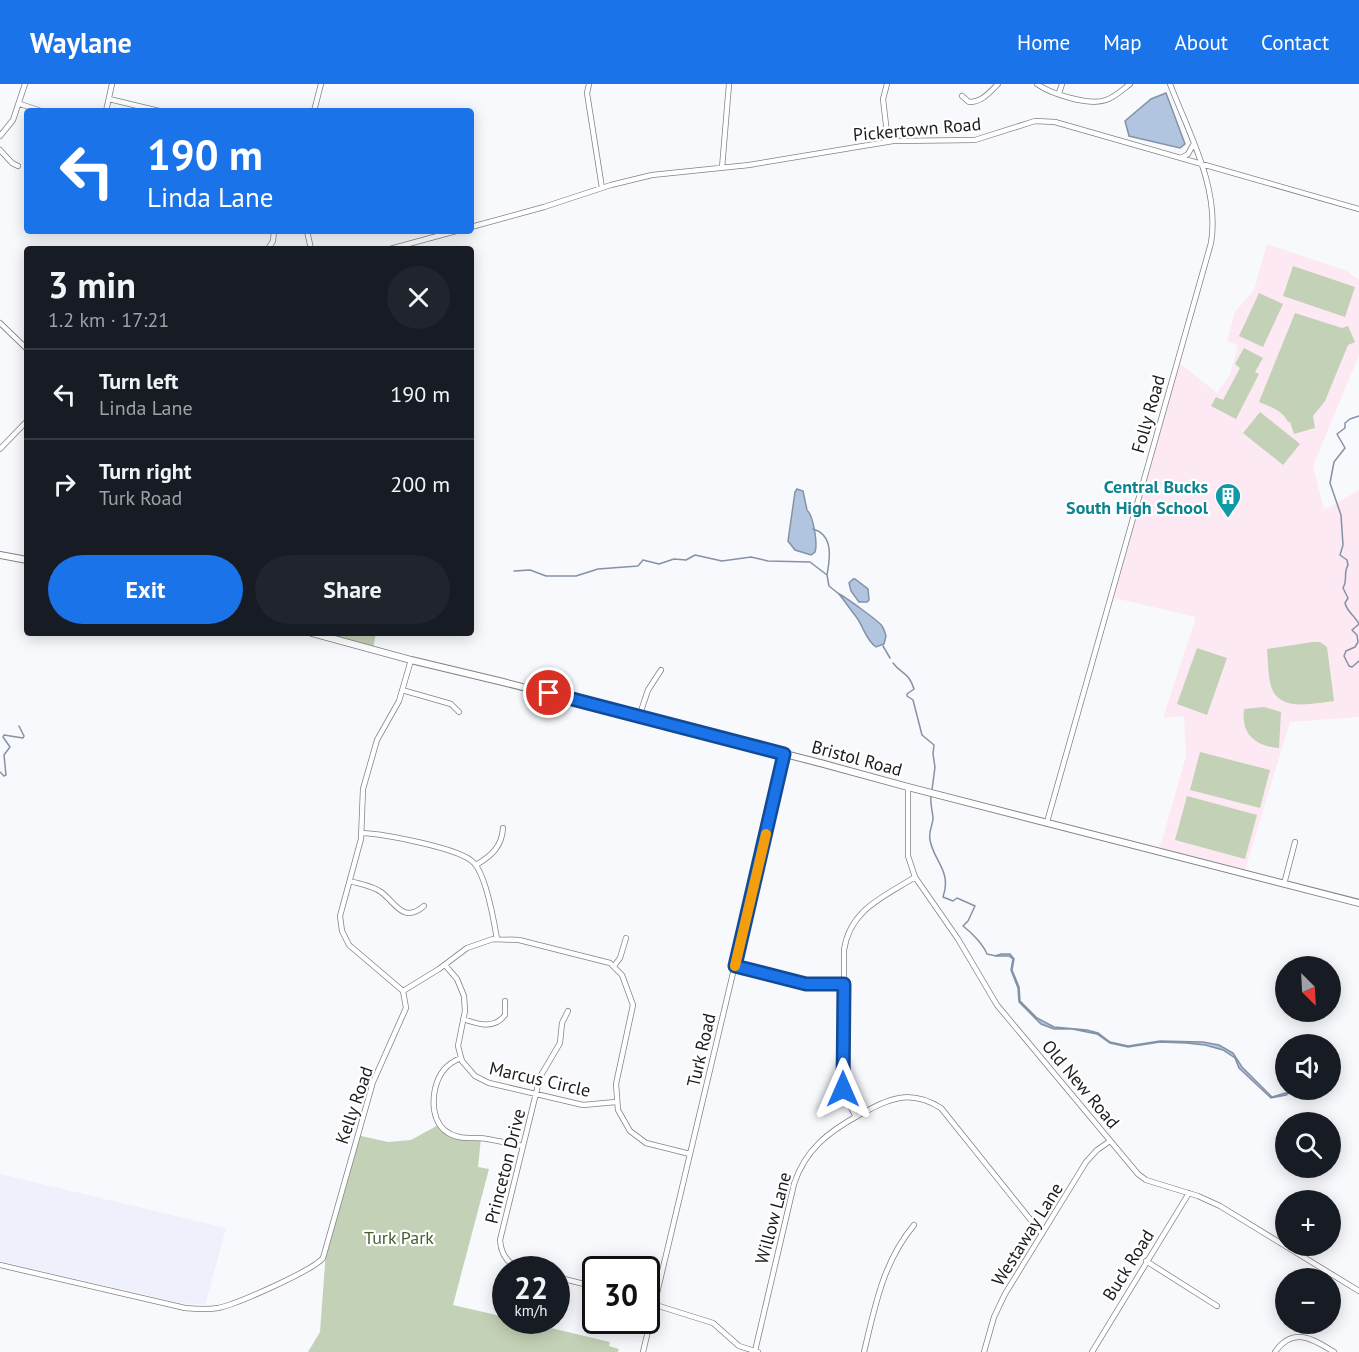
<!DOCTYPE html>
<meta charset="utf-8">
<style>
body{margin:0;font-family:"PT Sans",sans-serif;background:#20242c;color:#f1f3f6;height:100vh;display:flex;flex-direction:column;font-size:22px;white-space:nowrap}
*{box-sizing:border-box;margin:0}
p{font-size:20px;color:#9ea1a6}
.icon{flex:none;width:33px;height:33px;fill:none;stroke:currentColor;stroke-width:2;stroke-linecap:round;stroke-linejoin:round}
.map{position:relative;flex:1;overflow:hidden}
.drawer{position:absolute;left:24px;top:162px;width:450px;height:390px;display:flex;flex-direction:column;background:#171b24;border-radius:6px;box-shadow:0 3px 15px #0003}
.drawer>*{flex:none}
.guide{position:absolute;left:24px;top:24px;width:450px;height:126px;border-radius:6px;box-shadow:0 3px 15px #0003;background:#1a73e8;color:#fff;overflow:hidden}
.needle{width:39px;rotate:156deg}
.buttons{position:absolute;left:1275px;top:872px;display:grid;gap:12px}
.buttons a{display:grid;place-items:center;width:66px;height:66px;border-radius:50%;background:#171b24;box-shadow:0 3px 15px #0003;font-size:30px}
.speed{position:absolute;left:492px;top:1172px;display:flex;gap:12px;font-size:30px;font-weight:700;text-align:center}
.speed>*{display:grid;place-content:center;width:78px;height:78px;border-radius:50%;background:#171b24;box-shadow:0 3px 15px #0003;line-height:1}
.speed small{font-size:15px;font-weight:400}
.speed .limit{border:3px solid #111;border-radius:9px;background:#fff;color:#111}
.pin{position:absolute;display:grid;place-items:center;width:51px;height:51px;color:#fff;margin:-26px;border:3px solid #fff;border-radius:50%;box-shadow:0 2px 6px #0007}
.me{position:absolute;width:66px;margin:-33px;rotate:0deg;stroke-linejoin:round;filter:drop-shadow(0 0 4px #0008)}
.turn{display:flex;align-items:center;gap:21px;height:126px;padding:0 24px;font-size:27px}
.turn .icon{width:78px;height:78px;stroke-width:2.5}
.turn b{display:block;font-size:42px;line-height:51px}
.round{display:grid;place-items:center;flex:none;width:63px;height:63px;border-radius:32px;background:#20242c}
.head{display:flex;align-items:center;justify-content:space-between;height:102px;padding:0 24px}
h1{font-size:36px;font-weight:800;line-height:45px}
.button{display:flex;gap:12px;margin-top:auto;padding:12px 24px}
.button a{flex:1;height:69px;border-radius:36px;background:#1a73e8;color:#fff;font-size:24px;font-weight:800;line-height:69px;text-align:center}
.button a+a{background:#20242c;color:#f1f3f6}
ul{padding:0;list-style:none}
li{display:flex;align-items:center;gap:18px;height:90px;padding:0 24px;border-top:2px solid #363941}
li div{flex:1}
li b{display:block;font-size:22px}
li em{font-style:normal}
header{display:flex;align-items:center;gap:36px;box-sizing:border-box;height:84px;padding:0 30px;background:#1a73e8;color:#fff}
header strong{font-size:28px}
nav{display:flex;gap:33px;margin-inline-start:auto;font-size:21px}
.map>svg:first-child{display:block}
.built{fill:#eef0fc}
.education{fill:#fce9f3}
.green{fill:#c3d1b6}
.water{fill:#b1c5e0;stroke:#8492a6;stroke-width:1.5}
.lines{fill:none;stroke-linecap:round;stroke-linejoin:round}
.stream{stroke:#8492a6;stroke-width:1.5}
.minor-casing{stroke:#828387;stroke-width:6}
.major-casing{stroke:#828387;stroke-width:8}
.minor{stroke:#fff;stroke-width:4.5}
.major{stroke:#fff;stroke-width:6}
.route-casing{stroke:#114b97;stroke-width:15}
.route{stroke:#1a73e8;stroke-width:10}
.slow{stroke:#f59e0b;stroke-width:10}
.labels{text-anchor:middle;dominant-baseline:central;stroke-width:4.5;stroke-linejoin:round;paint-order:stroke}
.street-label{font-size:18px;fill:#1b1b1d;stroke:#fff}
.culture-label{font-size:18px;font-weight:bold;fill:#0d838f;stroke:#fff;text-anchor:end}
.park-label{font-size:18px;fill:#475d30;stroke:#fff}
</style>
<header>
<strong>Waylane</strong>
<nav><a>Home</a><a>Map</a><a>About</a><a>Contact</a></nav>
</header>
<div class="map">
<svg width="1359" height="1268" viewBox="0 0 1359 1268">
<rect width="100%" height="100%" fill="#f8f9fd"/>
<path class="built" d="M0,1090L226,1144L205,1221L180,1219L0,1177Z"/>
<path class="education" d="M1267,160L1347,187L1359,196V271L1313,382L1324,426L1359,406V633L1290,638L1244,789L1159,767L1186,672L1184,632L1163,634L1196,533L1110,513L1177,277L1217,309L1230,291L1238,261L1227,257L1235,228L1254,206Z"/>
<path class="green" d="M1293,182L1355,203L1345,233L1283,212Z
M1259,209L1283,220L1263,263L1239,252Z
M1295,229L1342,244L1348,242L1355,258L1348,261L1325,317L1313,332L1315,344L1294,350L1290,338H1288C1283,327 1269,322 1259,318Z
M1244,264L1263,274L1255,288L1259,290L1236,335L1211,322L1216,313L1223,316L1240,284L1235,280Z
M1260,328L1300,360L1283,381L1243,349Z
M312,549H376L373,565Z
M1313,558H1320L1327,563L1334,617C1314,619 1279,629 1271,602C1268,591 1268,577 1267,565Z
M1197,564L1227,574L1207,631L1177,620Z
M1264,623L1281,628L1279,664C1255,662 1241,650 1244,625Z
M1200,668L1270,686L1260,724L1190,706Z
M1187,712L1257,731L1245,775L1175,756Z
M440,1040L452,1051L481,1054L478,1083L489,1085L453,1221L505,1233L506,1236H517L610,1258L609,1262L619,1265L618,1268H308L320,1248L326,1167L357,1051L388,1058L411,1056Z"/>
<path class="water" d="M1166,9L1185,60L1180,64L1129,52L1125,37L1151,15Z
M797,405L803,407L807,426C813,431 818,459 815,468L811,471L795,466L788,457L795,408Z
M853,495H855L868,505L869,516L867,518H859L851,507L849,499Z
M839,510C844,512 880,538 882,542C884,545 885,548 886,552L884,560L876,563C866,556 864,544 857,534C851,526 845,518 839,510Z
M1001,870H1010L1014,875L1012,886L1019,903L1020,917L1037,934L1054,943L1087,946L1098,949L1110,958L1128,962L1160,957L1203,958L1219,961L1233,969L1242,983L1272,1013L1289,1008L1290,1005L1292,1007L1286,1011L1271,1014L1239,984L1235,974L1223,966L1205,961L1186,959L1160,958L1128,963L1110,959L1097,950L1072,945H1054L1041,940L1019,918L1018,904L1011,886L1013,875L1009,872H995Z"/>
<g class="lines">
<path class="stream" d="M1359,332L1350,335L1345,339V344L1337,350L1345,364L1334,378L1330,399L1341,431L1343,461L1340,471L1347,476L1348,481C1343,489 1348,496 1343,504L1348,514L1345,519C1347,528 1355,532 1359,540L1352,546L1357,551L1358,558L1355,563L1346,567L1344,572L1349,582L1352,583L1359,577
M813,445C834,451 830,475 827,491
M514,487L530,486L546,492H576L598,485L638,482L643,476L659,480L674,475L686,476L695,471L722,477L751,473L768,477L810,478L827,491L829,502L839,510
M883,562L890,574
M893,579C902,591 908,587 914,605L907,610V612L913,616L922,651L934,661L933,670L935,683L932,706
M0,688L4,692L6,691L4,671L10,663L3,653L4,651L23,654L24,652L19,642
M931,711C930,720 932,725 933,733C934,739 928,746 930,756C934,778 952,787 943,813L953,817L957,814L975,822L968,837L963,842C971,848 983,860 987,870L996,872"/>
<g class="minor-casing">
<path id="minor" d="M589,0L587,9L602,104
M887,0L883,15L888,58
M1037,0C1051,10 1089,22 1106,16C1115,13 1122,6 1130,0
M1059,9L1062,0
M962,12L969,18C982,18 989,9 998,0
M109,15L159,27
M20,20L41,27
M106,27L112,0
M314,27L321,0
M0,52L13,36L25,0
M0,66L12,79L18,82
M1181,74L1188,70L1193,61
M722,84L729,0
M471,143L544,123L611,101L652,91L749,81L893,57L975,56L1035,37L1055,38L1359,125
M307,147L311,165
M268,165L273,157L274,147
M390,165L456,147
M0,239L27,265
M0,365L27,337
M402,606L451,620L459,628
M639,633L648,606L661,586
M908,703V772L915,793L958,855L997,921L1138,1090L1146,1096L1198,1112L1220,1122L1359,1207
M1047,738L1211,159C1220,104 1189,50 1170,0
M362,749C383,750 461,764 474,779C486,792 494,837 497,855
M476,781C491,772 502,763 503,744
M350,797C360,800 373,802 381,808C396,819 403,840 424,822
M1284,800L1295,758
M445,881L457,895L464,912L465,927L458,962L462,977L475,992L489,999L583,1021L616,1018
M614,882L620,874L626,854
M735,883L806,900H844
M403,907L439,885L467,864L493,855L519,856L610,879L622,891L633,921L616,1000L618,1026L630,1047L646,1059L690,1070
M463,935C477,940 494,946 505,931V917
M461,974C446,980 439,989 435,1005C431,1025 435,1048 459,1053C468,1055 478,1053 487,1055C499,1057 511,1060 523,1062
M856,1033L846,1014L844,1005V866C850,825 884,813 915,793
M1146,1177L1217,1222
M0,1181L185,1224C196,1225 207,1226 218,1224C235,1221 312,1187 323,1174L373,998L406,924L403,907L349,861L342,847L340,832L361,755L363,705L377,656L399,617L411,576
M523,1185C508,1181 501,1171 500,1156L540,993L560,959L562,939L568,927
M556,1193L596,1203
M646,1218L713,1239L739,1262L758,1268
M755,1267L794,1100C805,1066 828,1048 859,1031C889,1015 909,1004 941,1024L1042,1150
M643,1268L785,670
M864,1268C875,1222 883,1178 914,1141
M984,1268L994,1233L1005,1210L1086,1078L1097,1066L1110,1057
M1092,1268L1189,1109
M1275,1268C1293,1242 1313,1255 1334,1268"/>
</g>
<g class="major-casing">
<path id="major" d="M0,471L27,476
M312,549L411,576L503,598L824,680L908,703L1359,819"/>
</g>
<use href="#minor" class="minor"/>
<use href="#major" class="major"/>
</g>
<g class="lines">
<g class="route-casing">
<path id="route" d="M549,609L784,670L735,882L806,900H844L843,1005"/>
</g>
<use href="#route" class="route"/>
<path class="slow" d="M735,882L766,750"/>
</g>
<defs>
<g id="building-pin" transform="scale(1.35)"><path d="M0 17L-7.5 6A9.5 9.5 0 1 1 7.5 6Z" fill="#0f9aa8" stroke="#fff"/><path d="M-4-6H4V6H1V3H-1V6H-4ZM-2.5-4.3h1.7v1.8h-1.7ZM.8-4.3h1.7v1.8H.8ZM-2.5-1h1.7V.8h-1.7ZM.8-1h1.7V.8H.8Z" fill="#fff"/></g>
</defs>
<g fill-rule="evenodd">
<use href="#building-pin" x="1228" y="412"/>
</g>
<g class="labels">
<g class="street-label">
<text transform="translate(917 45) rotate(-5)">Pickertown Road</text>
<text transform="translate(1148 330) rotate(-74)">Folly Road</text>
<text transform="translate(857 674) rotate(15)">Bristol Road</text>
<text transform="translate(701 966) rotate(-77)">Turk Road</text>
<text transform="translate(540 995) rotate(13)">Marcus Circle</text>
<text transform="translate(1081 1000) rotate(50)">Old New Road</text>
<text transform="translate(354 1021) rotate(-71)">Kelly Road</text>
<text transform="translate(505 1082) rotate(-76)">Princeton Drive</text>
<text transform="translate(773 1134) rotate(-75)">Willow Lane</text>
<text transform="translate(1027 1150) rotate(-58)">Westaway Lane</text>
<text transform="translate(1128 1181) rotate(-58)">Buck Road</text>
</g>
<g class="culture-label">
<text x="1208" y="402">Central Bucks<tspan x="1208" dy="21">South High School</tspan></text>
</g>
<g class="park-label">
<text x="399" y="1153">Turk Park</text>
</g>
</g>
</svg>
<div class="buttons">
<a><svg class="needle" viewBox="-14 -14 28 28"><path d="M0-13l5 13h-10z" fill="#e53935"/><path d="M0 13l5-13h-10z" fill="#9ea1a6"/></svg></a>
<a><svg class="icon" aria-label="sound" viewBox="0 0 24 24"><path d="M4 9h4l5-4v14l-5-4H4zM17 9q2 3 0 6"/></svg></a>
<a><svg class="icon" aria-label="search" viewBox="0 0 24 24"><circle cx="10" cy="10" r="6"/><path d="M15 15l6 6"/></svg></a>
<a>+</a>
<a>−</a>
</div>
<div class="speed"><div>22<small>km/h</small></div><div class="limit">30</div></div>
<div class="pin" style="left:549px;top:609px;background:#d93025"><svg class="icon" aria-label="arrive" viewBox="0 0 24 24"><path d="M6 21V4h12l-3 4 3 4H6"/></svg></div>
<svg class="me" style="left:843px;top:1005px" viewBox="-20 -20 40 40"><path d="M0-17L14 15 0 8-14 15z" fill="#1a73e8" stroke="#fff" stroke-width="4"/></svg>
<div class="guide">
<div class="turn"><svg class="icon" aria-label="left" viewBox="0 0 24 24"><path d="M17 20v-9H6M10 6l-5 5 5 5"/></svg><div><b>190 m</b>Linda Lane</div></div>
</div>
<section class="drawer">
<div class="head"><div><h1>3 min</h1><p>1.2 km · 17:21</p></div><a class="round"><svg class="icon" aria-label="close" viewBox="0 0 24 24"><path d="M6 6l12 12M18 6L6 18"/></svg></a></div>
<ul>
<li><svg class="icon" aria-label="left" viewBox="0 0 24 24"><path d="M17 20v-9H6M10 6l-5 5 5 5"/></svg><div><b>Turn left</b><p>Linda Lane</p></div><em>190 m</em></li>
<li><svg class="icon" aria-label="right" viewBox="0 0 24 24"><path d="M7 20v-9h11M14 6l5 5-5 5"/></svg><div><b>Turn right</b><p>Turk Road</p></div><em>200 m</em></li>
</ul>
<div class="button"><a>Exit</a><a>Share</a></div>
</section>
</div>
